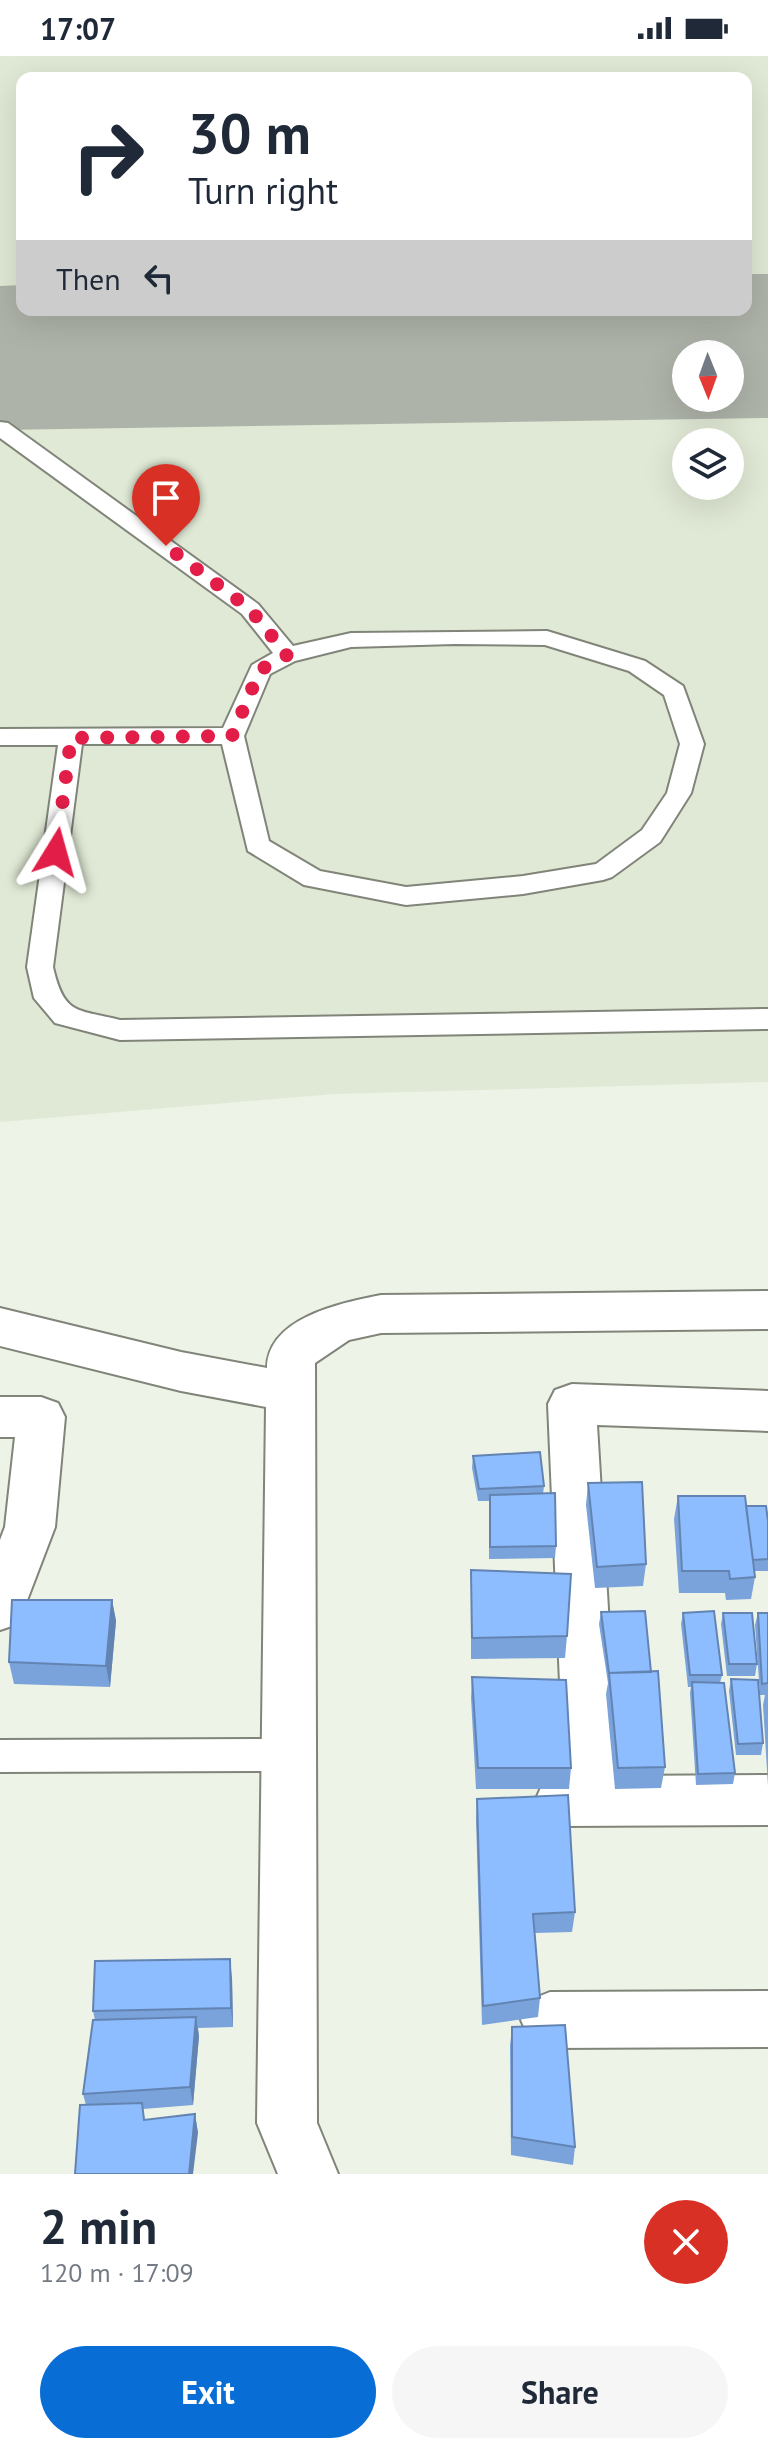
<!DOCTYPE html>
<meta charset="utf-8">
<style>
body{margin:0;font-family:"PT Sans",sans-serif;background:#f6f6f7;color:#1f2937;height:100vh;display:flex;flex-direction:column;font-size:30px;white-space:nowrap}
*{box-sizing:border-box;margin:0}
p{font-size:26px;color:#747a83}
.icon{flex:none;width:44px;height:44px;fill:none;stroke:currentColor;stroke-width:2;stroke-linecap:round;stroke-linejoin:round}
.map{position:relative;height:2118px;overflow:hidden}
.drawer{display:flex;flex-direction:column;background:#fff;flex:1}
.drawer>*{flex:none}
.top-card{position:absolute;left:16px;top:16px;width:736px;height:244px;border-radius:16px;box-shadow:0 8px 32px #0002;background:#fff;color:#1f2937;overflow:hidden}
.needle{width:52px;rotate:179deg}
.fabs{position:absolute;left:672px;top:284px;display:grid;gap:16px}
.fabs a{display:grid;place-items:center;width:72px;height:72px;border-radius:50%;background:#fff;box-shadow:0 8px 32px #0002;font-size:40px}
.pin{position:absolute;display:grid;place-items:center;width:68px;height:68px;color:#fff;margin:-82px -34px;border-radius:50% 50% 50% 0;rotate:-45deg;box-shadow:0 0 8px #0007}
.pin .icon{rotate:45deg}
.me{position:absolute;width:88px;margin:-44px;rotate:8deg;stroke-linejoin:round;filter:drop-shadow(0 0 6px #0008)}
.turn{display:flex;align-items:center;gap:28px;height:168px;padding:0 40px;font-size:36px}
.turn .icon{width:104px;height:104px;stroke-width:2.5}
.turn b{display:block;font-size:56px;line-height:68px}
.then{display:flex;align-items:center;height:76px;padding:0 40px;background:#0003;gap:16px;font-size:30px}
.round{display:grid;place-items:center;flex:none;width:84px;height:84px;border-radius:42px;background:#f6f6f7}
.head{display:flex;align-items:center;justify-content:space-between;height:136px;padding:0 40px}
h1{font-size:48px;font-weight:700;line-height:60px}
.action{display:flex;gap:16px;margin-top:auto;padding:16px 40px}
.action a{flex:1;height:92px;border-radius:48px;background:#086dd5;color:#fff;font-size:32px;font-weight:700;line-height:92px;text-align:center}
.action a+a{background:#f6f6f7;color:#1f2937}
.status{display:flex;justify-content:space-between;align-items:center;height:56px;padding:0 40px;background:#fff;direction:ltr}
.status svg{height:22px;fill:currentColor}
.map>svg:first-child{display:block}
.built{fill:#e0e9d5;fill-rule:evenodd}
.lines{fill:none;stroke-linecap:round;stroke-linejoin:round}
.runway{fill:#aeb3a9;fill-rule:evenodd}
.lane-casing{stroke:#808479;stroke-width:4}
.street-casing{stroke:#808479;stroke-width:4}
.lane{fill:#fff;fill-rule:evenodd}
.street{fill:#fff;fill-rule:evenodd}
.wall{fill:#79a3da}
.shaded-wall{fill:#6384b2}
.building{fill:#8dbdfe;stroke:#6384b2;stroke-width:2}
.route{stroke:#e11d48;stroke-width:14;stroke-dasharray:0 25.2}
</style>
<div class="status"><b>17:07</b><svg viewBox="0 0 49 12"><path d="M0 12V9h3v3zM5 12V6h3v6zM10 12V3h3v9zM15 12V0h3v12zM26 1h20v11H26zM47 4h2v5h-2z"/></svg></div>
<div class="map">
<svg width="768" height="2118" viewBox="0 0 768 2118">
<rect width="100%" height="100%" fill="#edf3e7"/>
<path class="built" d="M0,0H768V1026L334,1038L0,1066ZM22,22H746V254H22ZM686,298H730V342H686ZM686,386H730V430H686Z"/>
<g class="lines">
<path class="runway" d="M746,218H768V362L0,374V230L22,229V254H746ZM686,298H730V342H686Z"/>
<g class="lane-casing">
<path id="lane" d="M0,366L8,367L258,548L293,590L351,577L547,575L645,605L683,630L704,688L691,737L660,786L612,821L603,824L523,838L406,849L304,829L248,795L222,688H82L53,911C64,959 76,953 120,964L768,953V973L120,984L55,967L34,942L27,911L58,689H0V673L223,672L252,609L273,597L242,558L0,382ZM454,588L545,589L629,615L664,639L680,688L667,737L642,774L596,808L523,820L406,831L320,815L269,785L244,680L270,618L295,605L351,591Z
M288,1683L300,1688L305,1699L300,1710L288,1715L0,1716V1684Z"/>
</g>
<g class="street-casing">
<path id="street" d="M768,1235V1273L381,1277L349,1284L315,1307L317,2067L338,2118H278L257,2067L266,1351L181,1335L0,1290V1252L181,1296L267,1312C268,1261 342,1247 381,1239Z
M572,1328L768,1335V1375L597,1369L618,1720L768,1719V1769L562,1770L543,1763L535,1745L543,1727L564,1720L548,1348L555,1334Z
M0,1341H41L58,1347L65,1361L55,1471L18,1568L0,1574V1484L5,1471L15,1381H0Z
M768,1935V1991L550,1992L530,1984L521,1964L530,1944L550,1936Z"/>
</g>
<use href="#lane" class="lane"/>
<use href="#street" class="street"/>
</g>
<path class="wall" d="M473,1400L544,1430L543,1438L556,1490L555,1502L489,1503V1445H478L472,1412Z
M588,1427L646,1508L643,1530L595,1532L586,1449Z
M678,1440L746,1450L768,1465V1515H755V1521L751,1543L726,1544L725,1537H679L674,1463Z
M471,1514L567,1580L565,1602L471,1603Z
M112,1544L116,1565L110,1631L14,1628L9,1606Z
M601,1556L651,1616L665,1711L661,1732L615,1733L606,1638L608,1627L599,1568Z
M683,1557L722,1619L720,1627L735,1717L733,1728L696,1729L690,1637L691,1631H688L681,1568Z
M723,1557L757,1608L755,1620H727L721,1568Z
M758,1557H768V1730L763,1649L765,1639H760L755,1569Z
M472,1621L571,1712L569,1733H476L471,1642Z
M731,1623L763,1687L761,1699H736L729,1635Z
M477,1743L575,1856L572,1876L535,1877L540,1942L538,1961L482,1969L476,1764Z
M232,1922L233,1971L198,1972L199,1980L193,2049L143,2053L145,2064L195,2058L198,2077L86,2049L83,2038L95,1964L93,1955Z
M512,1971L575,2091L573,2109L511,2099L510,1990Z"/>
<path class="shaded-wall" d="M112,1544L116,1565L110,1631L106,1610Z
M230,1903L232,1922L233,1971L231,1952Z
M196,1961L199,1980L193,2049L190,2031Z
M195,2058L198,2077L193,2118H189Z"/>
<path class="building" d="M540,1396L544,1430L479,1433L473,1400Z
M642,1426L646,1508L597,1511L588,1427Z
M555,1437L556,1490L490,1491V1439Z
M678,1440H745L755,1521L730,1523L729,1515H682Z
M746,1450H766L768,1465V1503L753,1504Z
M471,1514L571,1518L567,1580L472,1582Z
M12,1544H112L106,1610L9,1606Z
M645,1555L651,1616L609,1617L601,1556Z
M714,1555L722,1619H690L683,1557Z
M723,1557H752L757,1608H729Z
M758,1557H768V1627L762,1628Z
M658,1615L665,1711L618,1712L609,1617Z
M472,1621L566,1624L571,1712H478Z
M731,1623L758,1624L763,1687L738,1688Z
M692,1626L724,1627L735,1717L698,1718Z
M568,1739L575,1856L533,1858L540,1942L483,1950L477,1743Z
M230,1903L231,1952L93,1955L95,1905Z
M196,1961L190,2031L83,2038L93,1964Z
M565,1969L575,2091L512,2081V1971Z
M142,2047L144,2064L195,2058L189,2118H75L80,2049Z"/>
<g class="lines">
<path class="route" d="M56,796L71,682L232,680L260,614L287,599L250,553L166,490"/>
</g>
</svg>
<div class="fabs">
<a><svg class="needle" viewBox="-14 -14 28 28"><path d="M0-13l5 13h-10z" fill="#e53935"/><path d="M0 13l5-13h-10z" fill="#747a83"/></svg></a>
<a><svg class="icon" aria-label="layers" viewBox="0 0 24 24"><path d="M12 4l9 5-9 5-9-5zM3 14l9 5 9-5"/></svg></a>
</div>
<div class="pin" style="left:166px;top:490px;background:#d93025"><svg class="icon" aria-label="arrive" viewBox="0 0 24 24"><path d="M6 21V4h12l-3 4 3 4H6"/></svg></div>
<svg class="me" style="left:56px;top:796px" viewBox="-20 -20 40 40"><path d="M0-17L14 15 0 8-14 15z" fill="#e11d48" stroke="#fff" stroke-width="4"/></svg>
<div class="top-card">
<div class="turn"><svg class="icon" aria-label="right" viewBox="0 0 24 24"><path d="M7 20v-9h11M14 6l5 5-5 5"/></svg><div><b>30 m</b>Turn right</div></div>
<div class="then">Then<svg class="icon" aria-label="left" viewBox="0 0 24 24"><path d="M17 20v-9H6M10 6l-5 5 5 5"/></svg></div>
</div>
</div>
<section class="drawer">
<div class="head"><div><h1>2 min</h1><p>120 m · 17:09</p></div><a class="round" style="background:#d93025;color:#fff"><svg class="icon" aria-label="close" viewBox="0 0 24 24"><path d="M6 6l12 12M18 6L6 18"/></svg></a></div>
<div class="action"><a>Exit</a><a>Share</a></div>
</section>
